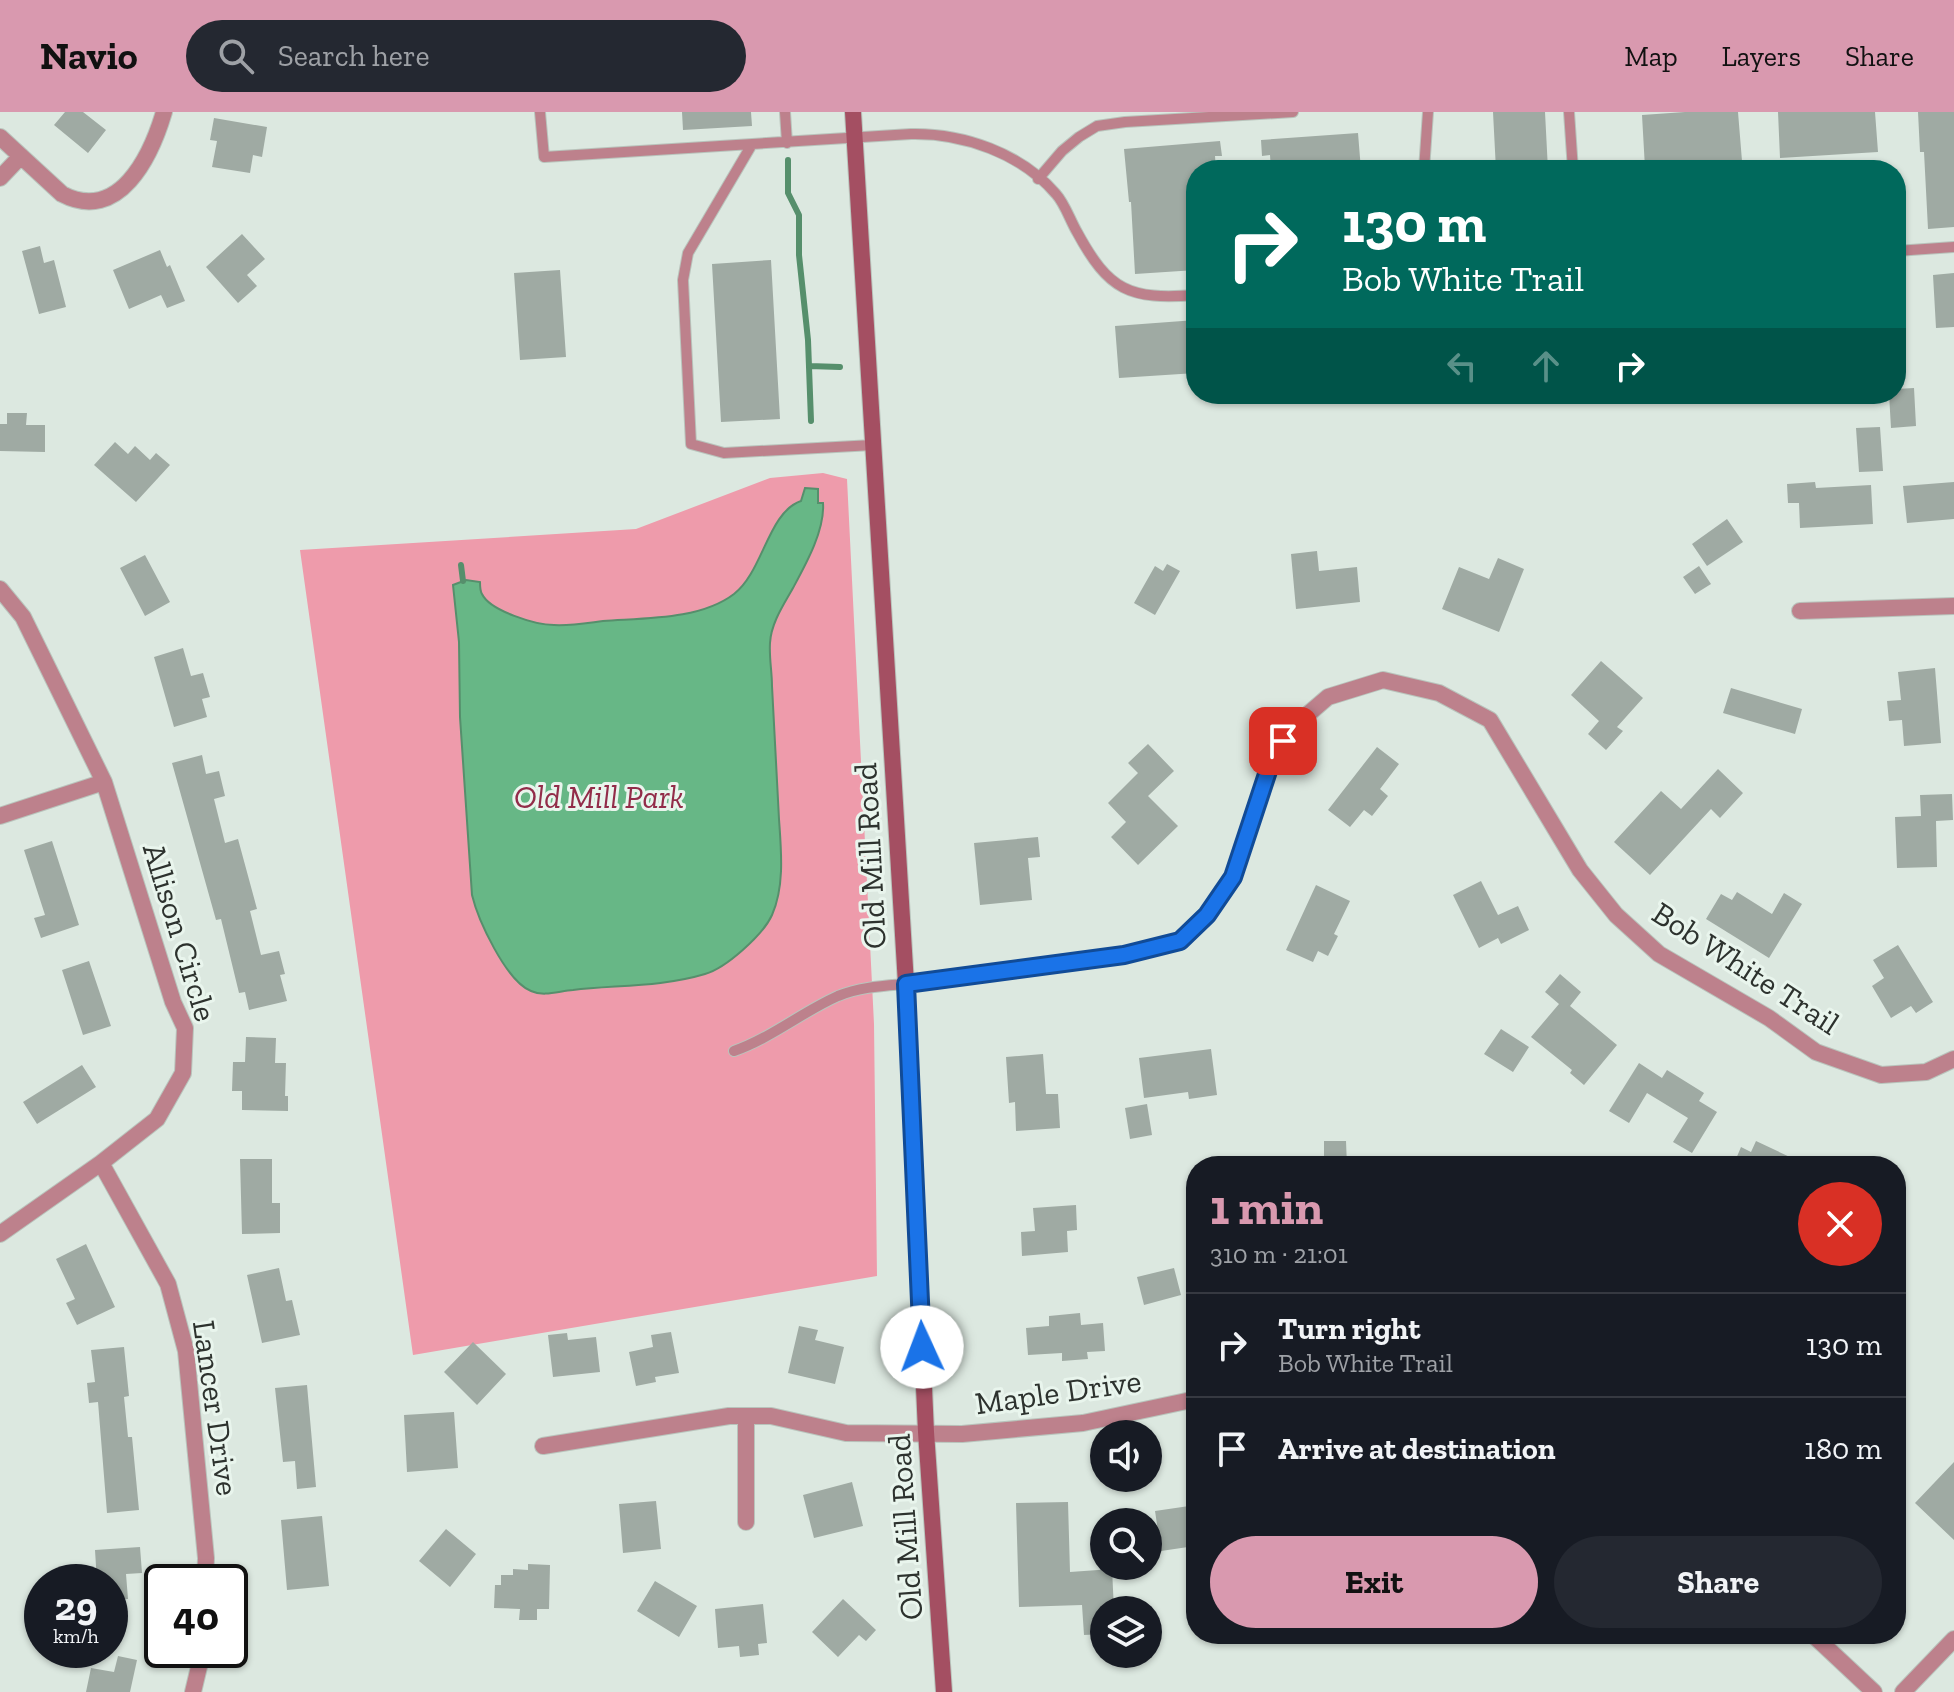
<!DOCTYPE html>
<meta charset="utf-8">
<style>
body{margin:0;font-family:"Zilla Slab",serif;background:#242831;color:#f1f3f6;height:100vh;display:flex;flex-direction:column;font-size:30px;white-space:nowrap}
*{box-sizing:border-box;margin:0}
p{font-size:26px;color:#9ea1a6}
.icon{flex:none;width:44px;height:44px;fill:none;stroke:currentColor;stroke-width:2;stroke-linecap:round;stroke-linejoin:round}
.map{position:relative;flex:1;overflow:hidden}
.details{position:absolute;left:1186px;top:1044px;width:720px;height:488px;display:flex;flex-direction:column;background:#171b24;border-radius:32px;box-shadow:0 2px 6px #0004}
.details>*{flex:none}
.top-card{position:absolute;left:1186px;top:48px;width:720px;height:244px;border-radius:32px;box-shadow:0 2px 6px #0004;background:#00695c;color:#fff;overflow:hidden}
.fabs{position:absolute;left:1090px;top:1308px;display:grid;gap:16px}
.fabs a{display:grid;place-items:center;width:72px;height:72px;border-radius:50%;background:#171b24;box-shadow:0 2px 6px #0004;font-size:40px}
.speed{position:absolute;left:24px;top:1452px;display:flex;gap:16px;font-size:40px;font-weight:700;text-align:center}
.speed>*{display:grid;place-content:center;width:104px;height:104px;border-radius:50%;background:#171b24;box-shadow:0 2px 6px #0004;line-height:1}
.speed small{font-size:20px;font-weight:400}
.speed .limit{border:4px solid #111;border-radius:12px;background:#fff;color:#111}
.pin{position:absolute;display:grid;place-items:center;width:68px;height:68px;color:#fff;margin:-34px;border-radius:16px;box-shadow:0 4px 12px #0006}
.me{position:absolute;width:88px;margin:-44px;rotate:358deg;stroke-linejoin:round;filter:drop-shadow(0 0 6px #0008)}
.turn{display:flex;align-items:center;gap:28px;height:168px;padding:0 24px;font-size:36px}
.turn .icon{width:104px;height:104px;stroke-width:2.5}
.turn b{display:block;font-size:56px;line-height:68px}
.lanes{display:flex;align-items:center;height:76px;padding:0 24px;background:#0003;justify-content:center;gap:40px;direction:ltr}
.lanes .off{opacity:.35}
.round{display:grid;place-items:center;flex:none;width:84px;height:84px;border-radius:42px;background:#242831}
.summary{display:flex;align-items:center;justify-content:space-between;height:136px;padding:0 24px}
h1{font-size:48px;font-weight:700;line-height:60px;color:#d999af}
.primary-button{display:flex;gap:16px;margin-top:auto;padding:16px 24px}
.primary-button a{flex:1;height:92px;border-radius:48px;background:#d999af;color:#111;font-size:32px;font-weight:700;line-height:92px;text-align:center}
.primary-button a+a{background:#242831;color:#f1f3f6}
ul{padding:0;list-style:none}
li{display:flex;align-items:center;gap:24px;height:104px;padding:0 24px;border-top:2px solid #363941}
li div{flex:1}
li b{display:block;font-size:30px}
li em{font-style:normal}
header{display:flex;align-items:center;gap:48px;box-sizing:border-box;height:112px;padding:0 40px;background:#d999af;color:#111}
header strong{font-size:38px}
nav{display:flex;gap:44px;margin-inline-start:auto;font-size:28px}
.search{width:560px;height:72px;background:#242831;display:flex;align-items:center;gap:20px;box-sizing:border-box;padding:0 28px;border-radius:44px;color:#9ea1a6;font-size:30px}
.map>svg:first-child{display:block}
.green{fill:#ee9bab}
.water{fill:#67b786;stroke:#568f6c;stroke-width:2}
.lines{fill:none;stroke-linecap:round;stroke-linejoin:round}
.stream{stroke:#568f6c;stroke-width:6}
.building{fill:#9faaa3}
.lane-casing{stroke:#b9c4bc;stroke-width:12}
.street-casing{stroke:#b9c4bc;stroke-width:18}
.secondary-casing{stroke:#b9c4bc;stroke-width:18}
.lane{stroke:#bd818c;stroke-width:10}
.street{stroke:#bd818c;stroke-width:16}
.secondary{stroke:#a44f62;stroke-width:16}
.route-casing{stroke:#114b97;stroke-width:20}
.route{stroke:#1a73e8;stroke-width:14}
.labels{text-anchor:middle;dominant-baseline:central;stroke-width:6;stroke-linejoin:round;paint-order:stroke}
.park-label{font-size:32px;font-style:italic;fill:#922c49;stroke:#e9f5ed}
.street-label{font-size:32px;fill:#2d322e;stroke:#e9f5ed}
</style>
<header>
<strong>Navio</strong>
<div class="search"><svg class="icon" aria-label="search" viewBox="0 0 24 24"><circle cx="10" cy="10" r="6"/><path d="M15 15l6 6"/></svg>Search here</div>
<nav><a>Map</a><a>Layers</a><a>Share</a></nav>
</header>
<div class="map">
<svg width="1954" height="1580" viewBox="0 0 1954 1580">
<rect width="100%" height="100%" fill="#dce8e0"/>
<path class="green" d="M823,361L847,367L874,912L877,1164L413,1243L300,438L636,417L770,366Z"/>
<path class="water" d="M805,376L818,377V391H823C825,418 806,452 793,476C784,492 771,511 770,531C769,545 772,560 772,574C774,618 777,662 779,707C781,737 785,774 772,803C763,823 726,856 705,862C662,875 616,873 573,878C559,879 544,885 531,879C506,869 478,808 472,783L460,605L459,530L453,473L466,468L480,470C480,474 480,479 482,482C490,499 536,513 554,513C570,514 587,511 603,509C644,506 700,508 734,482C763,460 768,400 801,389Z"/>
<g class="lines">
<path class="stream" d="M788,48V81L799,103V143L808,228L811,309
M809,254L840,255
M461,453L463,469"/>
</g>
<path class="building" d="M65,0H83L106,18L88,41L54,13Z
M682,0H751L752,14L683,18Z
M1493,0H1545L1548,58H1496Z
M1685,0H1738L1742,49L1645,56L1642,3Z
M1778,0H1875L1878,40L1780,46Z
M1918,0H1954V115L1928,117L1924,40H1920Z
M214,6L267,15L262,45L253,43L250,61L212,55L217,29L210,28Z
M1358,21L1361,58H1271L1270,43L1262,44L1261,28Z
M1220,29L1222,44H1215L1216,58H1196V158L1135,162L1131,90H1129L1124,37Z
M242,122L265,147L247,163L257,174L238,191L206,155Z
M40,134L44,151L54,148L66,195L39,202L22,139Z
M160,138L167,155L170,153L185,189L167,196L161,183L129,197L113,158Z
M771,148L780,307L721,310L712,152Z
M560,158L566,245L520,248L514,161Z
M1954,161V215L1936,216L1933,163Z
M1196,208V261L1119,266L1115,214Z
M1914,276L1916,314L1891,316L1889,282H1896V277Z
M7,301H27L26,313H45V340L0,339V312H7Z
M1880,315L1883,359L1859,360L1856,316Z
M115,330L128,342L135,334L150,348L156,341L170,353L136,390L94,353Z
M1815,370L1816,376L1871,373L1873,412L1800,416L1799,391H1788L1787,372Z
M1954,370V407L1907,411L1903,374Z
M1727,407L1743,430L1707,454L1692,432Z
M1317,439L1319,459L1357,455L1360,490L1296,497L1291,442Z
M145,443L170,490L145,504L120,456Z
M1498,446L1524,457L1499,520L1442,497L1459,455L1489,467Z
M1167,452L1180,459L1155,503L1134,491L1155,454L1163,459Z
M1699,454L1711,472L1695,482L1683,465Z
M183,536L191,564L203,561L210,585L202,587L207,605L174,615L154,545Z
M1601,549L1643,586L1617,615L1623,619L1606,638L1588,622L1599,609L1571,583Z
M1935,556L1941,631L1904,634L1902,608L1889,609L1887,589L1901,588L1898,560Z
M1731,576L1802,597L1795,622L1723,601Z
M1148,632L1174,659L1148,684L1178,714L1138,753L1111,725L1126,710L1108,691L1138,661L1128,651Z
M1377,635L1399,652L1380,677L1388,684L1372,704L1364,698L1350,715L1328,698Z
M202,643L206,662L219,659L225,684L214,687L225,731L238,727L257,797L250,799L261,843L279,839L285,862L280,863L287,889L249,898L245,880L239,881L221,807L216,808L172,651Z
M1718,657L1743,681L1720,706L1711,697L1650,763L1614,730L1661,679L1681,697Z
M1952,682L1953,708L1936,709L1937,755L1897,756L1895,705L1921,704L1920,683Z
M1038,725L1040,745L1028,746L1032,788L980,793L974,731Z
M52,729L79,813L41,826L34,806L45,803L24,738Z
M1481,769L1498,803L1518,794L1529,818L1501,832L1498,826L1479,836L1453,783Z
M1316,773L1350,789L1334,822L1338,824L1328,844L1318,839L1313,850L1286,838Z
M1737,780L1772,802L1784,781L1802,792L1769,846L1706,807L1721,782L1732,788Z
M1898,833L1933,890L1916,901L1911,894L1891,906L1872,874L1884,866L1873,848Z
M89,849L111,914L83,923L62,858Z
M1560,862L1581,880L1570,894L1617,933L1584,973L1570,961L1572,958L1531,925L1559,892L1545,880Z
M1501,917L1529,935L1513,960L1484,942Z
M246,925L276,926L275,951H286L285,984H288V999L242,998V979H232L233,950H245Z
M1211,937L1217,983L1189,987L1188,980L1144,986L1139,946Z
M1043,942L1046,982H1058L1060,1016L1016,1019L1015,990L1009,991L1006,945Z
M1639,951L1662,966L1667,958L1704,981L1699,989L1717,1000L1692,1041L1673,1030L1688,1006L1647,981L1629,1011L1609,999Z
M82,953L96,975L37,1012L23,990Z
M1147,992L1152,1023L1130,1027L1125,996Z
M1324,1029H1346L1347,1054H1324Z
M1756,1029L1809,1054H1733L1741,1035L1751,1040Z
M240,1047H272V1091H280V1121L242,1122Z
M1076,1093L1077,1118L1067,1119L1068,1140L1022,1144L1021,1120L1035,1119L1033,1096Z
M86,1132L115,1195L77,1213L66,1191L75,1187L56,1147Z
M279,1156L286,1189L292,1188L300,1223L262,1231L247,1163Z
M1174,1156L1181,1183L1144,1193L1137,1165Z
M1080,1201L1081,1213L1103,1211L1105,1239L1087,1240L1088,1247L1062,1249V1241L1028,1243L1026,1216L1049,1214V1204Z
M799,1214L818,1218L815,1228L844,1235L835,1272L788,1261Z
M671,1220L679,1261L655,1265L656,1270L636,1274L629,1240L653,1235L651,1223Z
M567,1221L568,1228L596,1225L600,1260L553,1265L548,1223Z
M473,1230L506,1262L477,1293L444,1260Z
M124,1235L129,1284L124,1285L128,1325H132L139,1398L107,1401L98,1290L89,1291L87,1271L95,1270L91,1238Z
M307,1273L316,1375L297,1377L295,1349L283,1350L275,1276Z
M454,1300L458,1356L407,1360L404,1303Z
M1954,1350V1428L1915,1391Z
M852,1370L863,1414L814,1426L803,1383Z
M656,1389L661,1437L623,1441L619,1392Z
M1068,1390L1070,1460L1112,1457L1114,1498H1104V1522L1084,1523L1082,1493L1019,1495L1016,1391Z
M1196,1393V1419L1186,1420L1188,1435L1161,1439L1155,1399Z
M322,1404L329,1474L287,1478L281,1408Z
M446,1417L476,1442L450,1475L419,1449Z
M140,1435L142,1461L126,1462L128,1487L110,1488V1470H97L95,1438Z
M528,1452L550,1453L549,1497H537V1508H519L520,1497L494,1496L495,1473H501V1463H513V1457L528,1458Z
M655,1469L697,1494L679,1525L637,1499Z
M843,1487L876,1518L866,1529L859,1523L838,1545L812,1520Z
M763,1492L767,1531L758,1532L759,1543L740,1545L739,1534L718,1536L715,1497Z
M118,1544L137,1548L130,1580H86L91,1556L114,1560Z"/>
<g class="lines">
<g class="lane-casing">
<path id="lane" d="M540,0L544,45L911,22C963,21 1021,41 1056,82C1065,92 1070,108 1077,120C1109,179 1129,188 1196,183
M785,0L787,31
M1569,0L1573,58
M751,34L688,141L683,168L691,332L724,341L873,333
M1424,58L1428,0
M1038,67L1062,39L1079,25L1097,14L1125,10L1293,0
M1896,139L1954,135
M734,939C771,926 802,900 838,884C860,875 882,874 906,872"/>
</g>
<g class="street-casing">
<path id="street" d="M0,25L62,82C119,112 151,44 164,0
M0,66L21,44
M0,477L23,505L104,670L173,890L185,916L183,961L157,1007L101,1051L0,1122
M1800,499L1954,494
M0,704L104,670
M906,872L1124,843L1180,829L1207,803L1233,765L1273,644L1293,615L1328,585L1383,568L1439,581L1490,608L1580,758L1616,803L1659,842L1769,906L1816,940L1881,963L1926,960L1954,947
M101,1051L168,1172L186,1239L206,1446L205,1470
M543,1334L729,1304H771L846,1321L962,1322L1083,1311L1196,1287
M746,1410V1304
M1812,1522L1874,1580
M193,1580L203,1538
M1903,1580L1954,1527"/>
</g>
<g class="secondary-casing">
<path id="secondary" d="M853,0L906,872L926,1320L944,1580"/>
</g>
<use href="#lane" class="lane"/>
<use href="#street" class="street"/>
<use href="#secondary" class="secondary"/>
</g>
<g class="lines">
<g class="route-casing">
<path id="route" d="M922,1235L906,872L1124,843L1180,829L1207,803L1233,765L1273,644L1283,629"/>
</g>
<use href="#route" class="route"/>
</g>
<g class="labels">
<g class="park-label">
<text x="599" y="685">Old Mill Park</text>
</g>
<g class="street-label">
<text transform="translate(870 744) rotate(-93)">Old Mill Road</text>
<text transform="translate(180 820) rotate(73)">Allison Circle</text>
<text transform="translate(1746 856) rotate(33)">Bob White Trail</text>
<text transform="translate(1058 1280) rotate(-8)">Maple Drive</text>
<text transform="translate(216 1296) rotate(82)">Lancer Drive</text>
<text transform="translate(905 1415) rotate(-94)">Old Mill Road</text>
</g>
</g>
</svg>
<div class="fabs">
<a><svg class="icon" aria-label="sound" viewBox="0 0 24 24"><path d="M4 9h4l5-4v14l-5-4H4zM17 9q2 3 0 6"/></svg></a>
<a><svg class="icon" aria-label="search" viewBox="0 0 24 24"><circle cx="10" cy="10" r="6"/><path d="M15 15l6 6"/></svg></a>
<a><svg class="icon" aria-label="layers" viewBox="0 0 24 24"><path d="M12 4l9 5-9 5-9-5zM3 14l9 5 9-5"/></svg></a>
</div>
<div class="speed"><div>29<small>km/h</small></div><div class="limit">40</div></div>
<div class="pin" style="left:1283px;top:629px;background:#d93025"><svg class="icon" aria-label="arrive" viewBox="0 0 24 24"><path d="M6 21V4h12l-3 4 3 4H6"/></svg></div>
<svg class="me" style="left:922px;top:1235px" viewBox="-20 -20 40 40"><circle r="19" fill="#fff"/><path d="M0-13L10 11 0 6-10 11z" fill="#1a73e8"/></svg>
<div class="top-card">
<div class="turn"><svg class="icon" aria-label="right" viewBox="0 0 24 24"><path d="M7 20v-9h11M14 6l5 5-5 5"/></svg><div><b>130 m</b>Bob White Trail</div></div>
<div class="lanes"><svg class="icon off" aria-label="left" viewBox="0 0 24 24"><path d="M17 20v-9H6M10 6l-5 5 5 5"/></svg><svg class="icon off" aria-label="ahead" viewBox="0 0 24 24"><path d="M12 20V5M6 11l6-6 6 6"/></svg><svg class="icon" aria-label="right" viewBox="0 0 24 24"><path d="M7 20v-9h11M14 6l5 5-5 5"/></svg></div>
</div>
<section class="details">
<div class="summary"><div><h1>1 min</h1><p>310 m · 21:01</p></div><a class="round" style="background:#d93025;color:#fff"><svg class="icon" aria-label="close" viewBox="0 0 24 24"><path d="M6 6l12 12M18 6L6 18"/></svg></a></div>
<ul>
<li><svg class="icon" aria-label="right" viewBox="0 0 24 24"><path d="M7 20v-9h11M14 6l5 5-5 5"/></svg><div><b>Turn right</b><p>Bob White Trail</p></div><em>130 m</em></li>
<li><svg class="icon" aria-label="arrive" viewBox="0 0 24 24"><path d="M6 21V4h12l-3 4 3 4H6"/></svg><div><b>Arrive at destination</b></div><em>180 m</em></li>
</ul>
<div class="primary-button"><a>Exit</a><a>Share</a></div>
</section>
</div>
